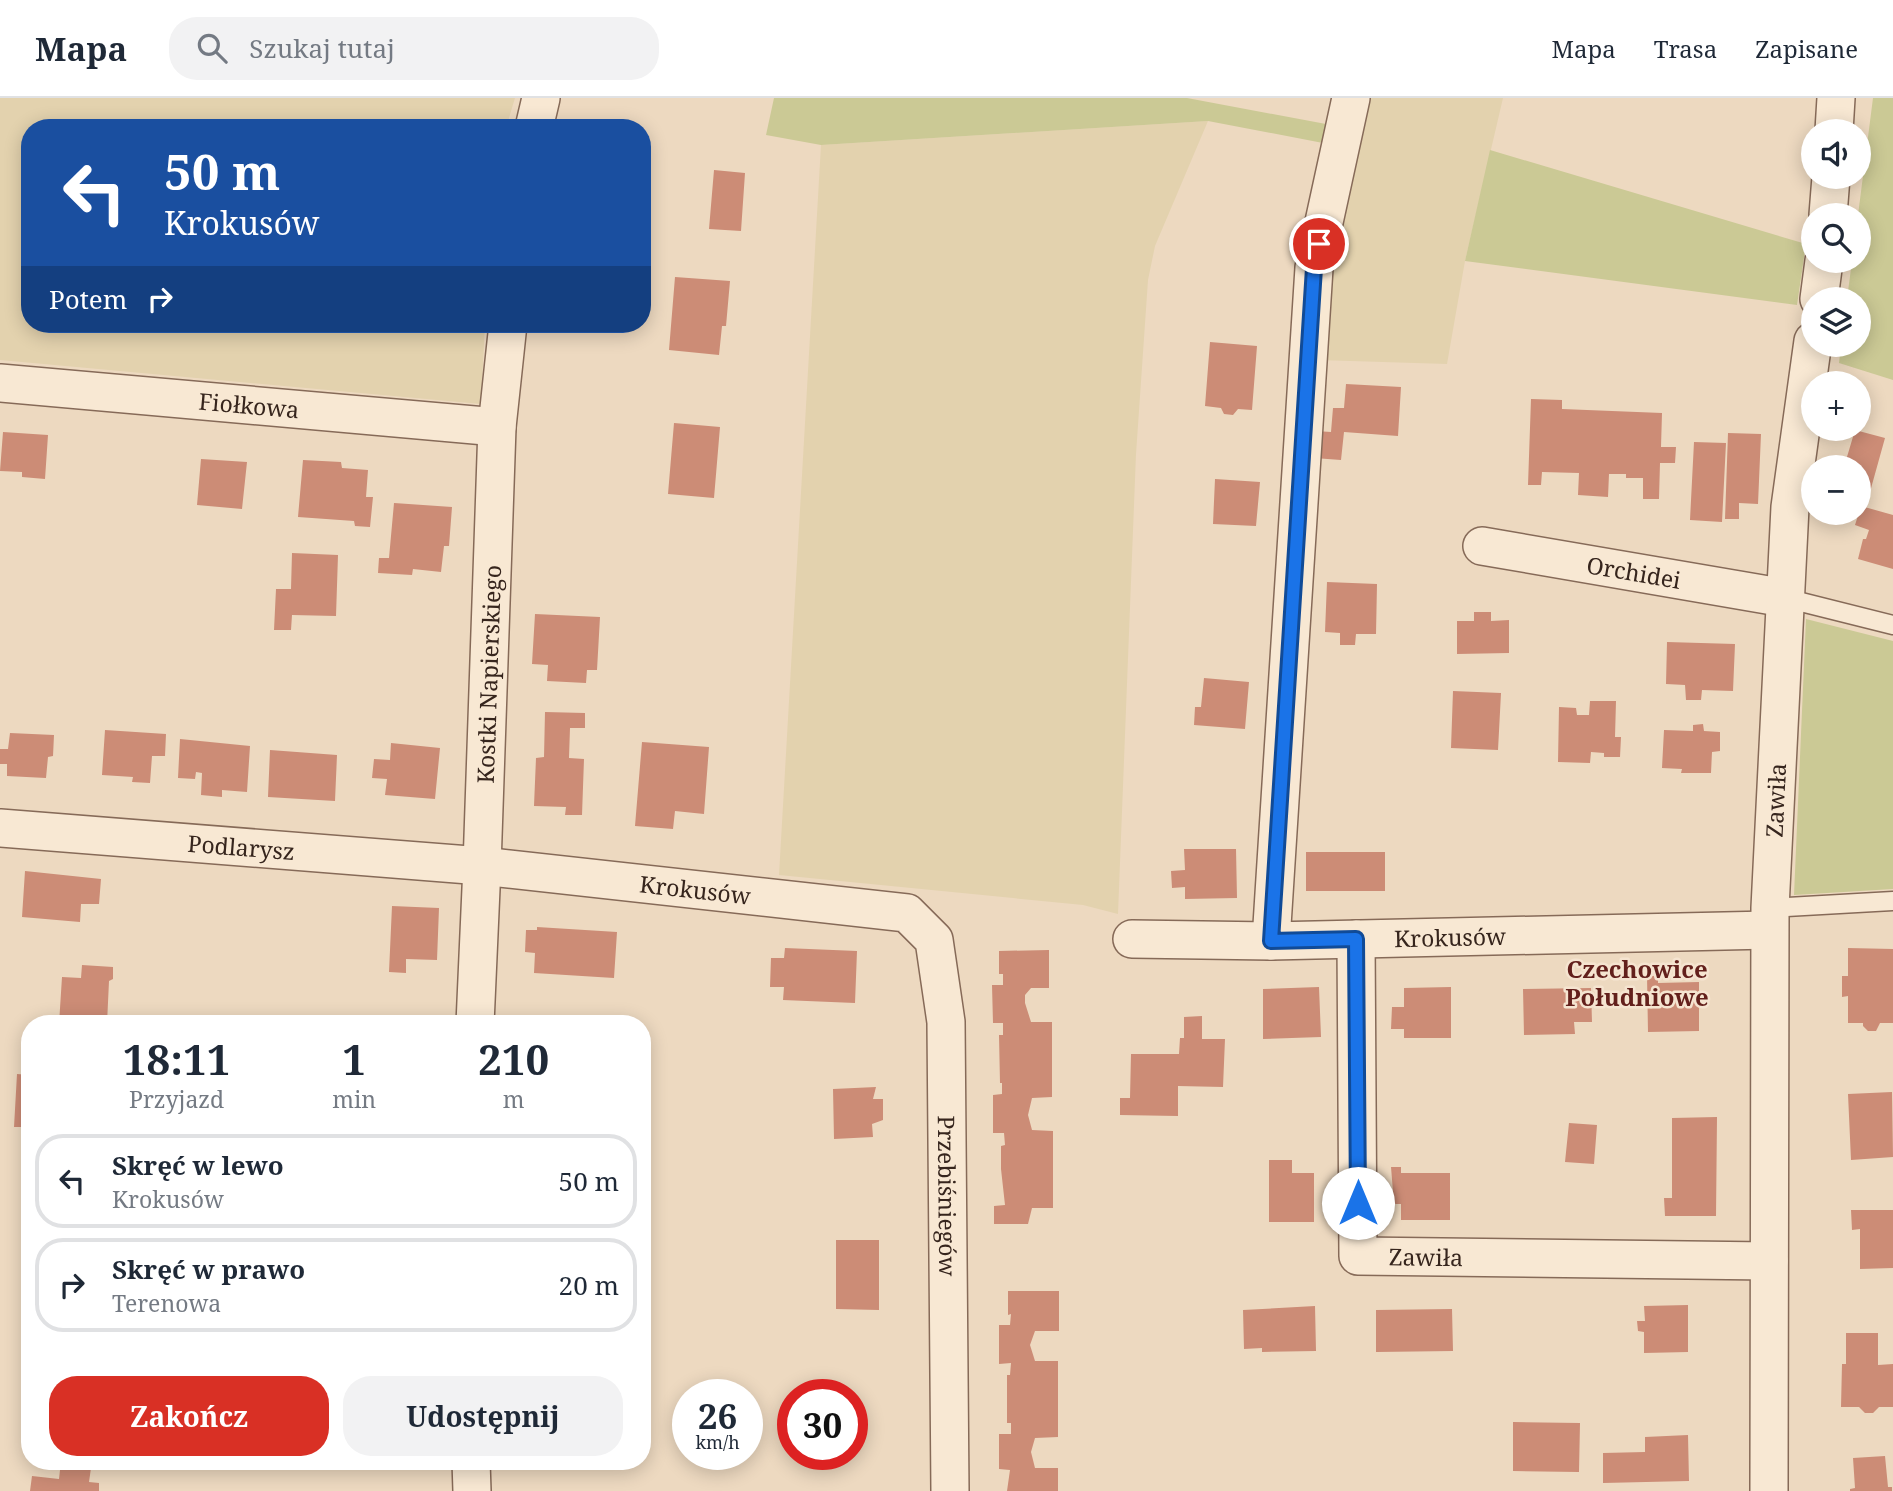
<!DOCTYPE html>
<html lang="pl">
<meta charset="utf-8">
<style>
body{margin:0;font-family:"Noto Serif",serif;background:#f2f2f3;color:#1f2937;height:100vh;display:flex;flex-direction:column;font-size:26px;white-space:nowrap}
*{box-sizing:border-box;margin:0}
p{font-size:23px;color:#747a83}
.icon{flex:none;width:38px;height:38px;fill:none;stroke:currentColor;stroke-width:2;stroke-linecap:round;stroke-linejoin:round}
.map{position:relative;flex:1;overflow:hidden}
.drawer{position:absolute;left:21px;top:917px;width:630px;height:455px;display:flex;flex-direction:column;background:#fff;border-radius:28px;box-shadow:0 4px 18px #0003}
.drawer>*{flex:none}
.hud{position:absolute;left:21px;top:21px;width:630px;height:214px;border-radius:28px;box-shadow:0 4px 18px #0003;background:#1a4fa0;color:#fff;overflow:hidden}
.tools{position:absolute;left:1801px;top:21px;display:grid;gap:14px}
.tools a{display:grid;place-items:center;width:70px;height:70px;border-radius:50%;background:#fff;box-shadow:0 4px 18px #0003;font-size:35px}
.speed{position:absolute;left:672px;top:1281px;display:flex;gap:14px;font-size:35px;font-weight:700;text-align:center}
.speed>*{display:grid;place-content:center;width:91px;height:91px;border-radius:50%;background:#fff;box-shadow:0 4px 18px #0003;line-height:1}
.speed small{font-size:18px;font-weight:400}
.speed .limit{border:10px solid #d22;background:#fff;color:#111}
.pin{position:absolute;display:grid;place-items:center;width:60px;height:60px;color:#fff;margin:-30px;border:4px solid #fff;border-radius:50%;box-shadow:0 2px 7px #0007}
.me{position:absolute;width:77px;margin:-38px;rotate:0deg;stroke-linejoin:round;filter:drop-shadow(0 0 5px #0008)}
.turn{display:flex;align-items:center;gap:24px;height:147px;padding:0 28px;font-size:32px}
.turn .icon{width:91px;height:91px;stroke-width:2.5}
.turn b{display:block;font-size:49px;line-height:60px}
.then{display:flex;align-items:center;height:66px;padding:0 28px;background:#0003;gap:14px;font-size:26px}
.eta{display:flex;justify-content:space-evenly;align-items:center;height:119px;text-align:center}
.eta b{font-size:42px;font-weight:700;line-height:49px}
.cta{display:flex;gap:14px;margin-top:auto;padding:14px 28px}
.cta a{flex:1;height:80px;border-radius:28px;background:#d93025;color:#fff;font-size:28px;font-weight:700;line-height:80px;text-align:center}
.cta a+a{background:#f2f2f3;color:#1f2937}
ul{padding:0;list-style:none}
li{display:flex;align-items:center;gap:21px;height:94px;margin:0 14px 10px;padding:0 14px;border:4px solid #e0e1e3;border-radius:28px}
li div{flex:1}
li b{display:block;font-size:26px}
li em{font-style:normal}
header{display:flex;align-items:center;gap:42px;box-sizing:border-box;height:98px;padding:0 35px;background:#fff;border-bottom:2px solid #e0e1e3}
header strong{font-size:33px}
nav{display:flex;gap:38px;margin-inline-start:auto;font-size:24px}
.search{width:490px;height:63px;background:#f2f2f3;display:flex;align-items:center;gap:18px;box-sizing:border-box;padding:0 24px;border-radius:28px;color:#747a83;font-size:26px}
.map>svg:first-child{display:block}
.farmland{fill:#e3d2ae}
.green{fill:#cbc995}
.building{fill:#cc8c76}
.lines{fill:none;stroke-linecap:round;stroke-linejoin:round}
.lane-casing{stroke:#866a58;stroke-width:21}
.street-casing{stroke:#866a58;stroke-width:40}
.lane{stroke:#f8e8d3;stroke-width:18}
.street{stroke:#f8e8d3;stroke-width:37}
.route-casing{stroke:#114b97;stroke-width:18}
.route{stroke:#1a73e8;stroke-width:12}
.labels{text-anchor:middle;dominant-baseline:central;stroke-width:5;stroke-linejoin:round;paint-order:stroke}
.street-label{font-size:23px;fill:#36251d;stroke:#f5e4d0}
.neighbourhood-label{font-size:24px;font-weight:bold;fill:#63201c;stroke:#f5e4d0}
</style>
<header>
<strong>Mapa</strong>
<div class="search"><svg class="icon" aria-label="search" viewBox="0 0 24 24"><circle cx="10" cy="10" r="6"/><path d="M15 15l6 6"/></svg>Szukaj tutaj</div>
<nav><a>Mapa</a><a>Trasa</a><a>Zapisane</a></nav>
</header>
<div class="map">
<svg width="1893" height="1393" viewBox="0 0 1893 1393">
<rect width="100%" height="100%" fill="#edd9c0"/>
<path class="farmland" d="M0,0H515L506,30H30V226H485L481,306L0,262Z
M1363,0H1503L1465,163L1447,266L1318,262L1327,170Z
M1208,23L1155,148L1148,182L1136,356L1118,816L1083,807L779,777L821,47Z"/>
<path class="green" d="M774,0H1187L1326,26L1323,45L1208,23L821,47L766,37Z
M1873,0H1893V282L1839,265L1841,247H1858V201H1847L1852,163H1858V117Z
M1490,52L1806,146L1797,207L1465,163Z
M1806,521L1893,543V791L1794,797Z"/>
<path class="building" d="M714,72L745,75L741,133L709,131Z
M675,179L730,183L726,228H722L719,257L669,252Z
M1210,244L1257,248L1252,312L1238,311L1233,317L1224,316L1221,310L1205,308Z
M1346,286L1401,289L1398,338L1344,334L1341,362L1314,360L1316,333L1331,334L1333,310H1344Z
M1531,301L1562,302V311L1662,315L1661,349H1676L1675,365H1660L1659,401H1643V380H1626V376H1609L1608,399L1578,397L1579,375L1542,374L1541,387H1528Z
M674,325L720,329L714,400L668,396Z
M1855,332L1885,340L1868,401L1858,398V369H1844Z
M3,334L48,337L45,381L22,379V374L0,373Z
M1728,335L1761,336L1758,406L1739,405V421H1725Z
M1694,344L1726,345L1722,424L1690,422Z
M201,361L247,364L242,411L197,407Z
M303,362L341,364L342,370L368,372L366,399H373L370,429L355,428L354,423L298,419Z
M1215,381L1260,384L1256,428L1213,426Z
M394,405L452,409L449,448H444L441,474L413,471L412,477L378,475L379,460H389Z
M1861,408L1893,417V471L1858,461L1863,441H1866L1869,432L1855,427Z
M292,455L338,457L336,518L292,517L291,532H274L276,491H291Z
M1327,484L1377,486L1376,536H1356L1355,547H1340V535L1325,534Z
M1474,514H1491V523L1509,522V555L1457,556V523H1474Z
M535,516L600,519L597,572H587L586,585L547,583L548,567L532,566Z
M1667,544L1735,546L1733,593L1702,592L1701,602H1686L1685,587L1666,586Z
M1204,580L1249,584L1245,631L1194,627L1195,609H1201Z
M1453,593L1501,595L1498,652L1451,650Z
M1590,603H1616L1615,639H1621L1620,659H1604V655L1591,654L1590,665L1558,664L1559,609L1576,610L1577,617H1589Z
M545,614L585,615V630H570L569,660L584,661L582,717H565L566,709L534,708L536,660L544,659Z
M1703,626L1704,633L1720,634V653L1712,654L1711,675H1681L1682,671L1662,670L1664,632L1693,633V627Z
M105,632L166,636L165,658H152L150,685L132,684L133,679L102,677Z
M10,635L54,637L53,658L48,659L46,680L7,678V666H0V651H8Z
M180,641L250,648L247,694L222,692V699L201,697L202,675L196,674L195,681L178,680Z
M642,644L709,649L704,716L675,713L673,731L635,728Z
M391,645L440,650L435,701L385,697L387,681L372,680L374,661L390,662Z
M270,652L337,657L335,703L268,699Z
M1184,751H1236L1237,800L1185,801V789L1172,790L1171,773L1185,772Z
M1306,754H1385V793H1306Z
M25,773L101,781L99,806H81L80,824L22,819Z
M392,808L439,810L437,862L406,861V875L389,874Z
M537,829L617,834L614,880L534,875L535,855L525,854L526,832H537Z
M785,850L857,853L855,905L783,902L784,889H770L771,860H784Z
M1848,850L1893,851V925H1880L1876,933H1868L1863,928V925H1848V898L1842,899V878H1848Z
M1049,852V890H1031L1025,897V905L1031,924H1052V999L1032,1000L1028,1017L1032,1032L1053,1033V1110H1032L1028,1126H994V1108L1005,1107L1001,1071V1048L1005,1047L1004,1035H993V997L1002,996V985H1000L999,937H1003V925H993L992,887H1003V876H999V853Z
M82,867L113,869V881L109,883L107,926H59L62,879L81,880Z
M1647,878H1658V885L1699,884V933L1648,934Z
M1319,889L1321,939L1263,941V891Z
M1451,889V940H1404V931H1391L1392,909H1404V890Z
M1591,890L1592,924H1574L1575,936L1524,937L1523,891Z
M1202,918V941H1225L1223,989L1178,988V1018L1120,1017V1000H1130L1131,956H1179L1180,940H1184V919Z
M17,976L30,977V1029H14Z
M876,989L873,1001H883V1022L872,1026L873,1039L834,1041L833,991Z
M1892,994L1893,1059L1851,1062L1848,996Z
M1717,1019L1716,1118H1665L1664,1100H1672V1020Z
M1569,1025L1597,1027L1594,1066L1565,1064Z
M1269,1062H1292V1075H1314V1124H1269Z
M1391,1069H1401V1075H1450V1122H1401V1106H1394Z
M1851,1112H1893V1170L1860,1171V1131L1852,1132Z
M836,1142H879V1212L836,1211Z
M1008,1193H1059V1233H1035L1030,1247L1035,1263H1058V1339L1035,1340L1031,1354L1035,1370H1058V1393H1007L1010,1372L999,1371V1336H1011V1325H1007V1277H1010L1011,1265L999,1266V1227H1010L1011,1216L1008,1217Z
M1688,1207V1254L1644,1255V1234L1638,1233L1637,1223H1645L1644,1208Z
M1315,1208L1316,1253L1262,1254V1250L1244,1251L1243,1212Z
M1452,1211L1453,1253L1376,1254V1212Z
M1846,1235H1878V1267L1893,1266V1309H1879L1873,1315H1865L1859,1309H1841L1842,1266H1846Z
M1513,1324L1580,1325L1579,1374L1513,1373Z
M1688,1337L1689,1383L1603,1385V1355L1645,1354V1339Z
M1885,1358L1888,1389H1892V1393H1850V1391L1855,1390L1853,1360Z
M61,1363H92L89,1384L99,1385V1393H30L32,1378L59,1381Z"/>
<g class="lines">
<g class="lane-casing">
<path id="lane" d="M1785,500L1893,527
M1770,810L1893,803"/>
</g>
<g class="street-casing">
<g id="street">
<path d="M534,30L541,0"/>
<path d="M1834,33L1836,0"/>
<path d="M1828,117L1831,79"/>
<path d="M1819,201L1824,163"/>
<path id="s1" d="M0,285L497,329"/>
<path id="s2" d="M1482,448L1785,500"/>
<path id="s3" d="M0,730L482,768L907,815L934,842L946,924L950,1393"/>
<path id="s4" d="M1132,841L1271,843L1769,832"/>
<path id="s5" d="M1356,841L1358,1158L1769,1163"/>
<path d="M1271,843L1314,170L1351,0"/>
<path id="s6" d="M475,926L482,768L497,329L508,226"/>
<path d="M471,1363L472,1393"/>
<path id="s7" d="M1769,1393L1770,810L1790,409L1813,243"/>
</g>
</g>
<use href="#lane" class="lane"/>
<use href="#street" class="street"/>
</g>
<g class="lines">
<g class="route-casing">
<path id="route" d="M1319,146L1314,170L1271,843L1356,841L1358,1105"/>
</g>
<use href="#route" class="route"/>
</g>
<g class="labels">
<g class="street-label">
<text stroke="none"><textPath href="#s1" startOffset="250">Fiołkowa</textPath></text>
<text stroke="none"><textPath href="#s2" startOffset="154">Orchidei</textPath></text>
<text stroke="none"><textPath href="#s6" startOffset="350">Kostki Napierskiego</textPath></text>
<text stroke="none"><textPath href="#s7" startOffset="691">Zawiła</textPath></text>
<text stroke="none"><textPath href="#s3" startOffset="242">Podlarysz</textPath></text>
<text stroke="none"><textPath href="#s3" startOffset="698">Krokusów</textPath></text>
<text stroke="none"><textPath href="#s4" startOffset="318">Krokusów</textPath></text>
<text stroke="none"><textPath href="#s3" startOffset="1206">Przebiśniegów</textPath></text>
<text stroke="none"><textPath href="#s5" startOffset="385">Zawiła</textPath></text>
</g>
<g class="neighbourhood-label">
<text x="1637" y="870">Czechowice<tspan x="1637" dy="28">Południowe</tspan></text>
</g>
</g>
</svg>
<div class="tools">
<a><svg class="icon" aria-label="sound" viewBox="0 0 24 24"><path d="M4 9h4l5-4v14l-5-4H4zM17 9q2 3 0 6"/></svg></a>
<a><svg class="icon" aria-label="search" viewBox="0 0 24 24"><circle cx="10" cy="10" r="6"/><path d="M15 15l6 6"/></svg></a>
<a><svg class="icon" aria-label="layers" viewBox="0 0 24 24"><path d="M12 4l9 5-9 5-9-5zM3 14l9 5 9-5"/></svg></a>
<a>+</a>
<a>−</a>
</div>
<div class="speed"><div>26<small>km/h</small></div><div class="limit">30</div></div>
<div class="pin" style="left:1319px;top:146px;background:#d93025"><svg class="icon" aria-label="arrive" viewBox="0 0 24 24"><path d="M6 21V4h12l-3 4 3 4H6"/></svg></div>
<svg class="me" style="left:1358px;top:1105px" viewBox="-20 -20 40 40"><circle r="19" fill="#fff"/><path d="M0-13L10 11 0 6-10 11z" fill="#1a73e8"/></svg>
<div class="hud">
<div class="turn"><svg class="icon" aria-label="left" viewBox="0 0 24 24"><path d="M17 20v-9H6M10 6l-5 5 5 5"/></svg><div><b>50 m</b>Krokusów</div></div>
<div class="then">Potem<svg class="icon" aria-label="right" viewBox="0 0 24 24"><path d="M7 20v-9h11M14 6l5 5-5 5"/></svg></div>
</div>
<section class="drawer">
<div class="eta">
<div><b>18:11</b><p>Przyjazd</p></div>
<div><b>1</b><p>min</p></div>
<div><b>210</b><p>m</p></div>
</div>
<ul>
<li><svg class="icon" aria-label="left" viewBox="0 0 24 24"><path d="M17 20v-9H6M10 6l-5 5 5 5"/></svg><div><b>Skręć w lewo</b><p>Krokusów</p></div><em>50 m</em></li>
<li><svg class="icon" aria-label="right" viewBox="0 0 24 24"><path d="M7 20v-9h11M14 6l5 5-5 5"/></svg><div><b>Skręć w prawo</b><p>Terenowa</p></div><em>20 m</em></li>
</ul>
<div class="cta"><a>Zakończ</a><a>Udostępnij</a></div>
</section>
</div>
